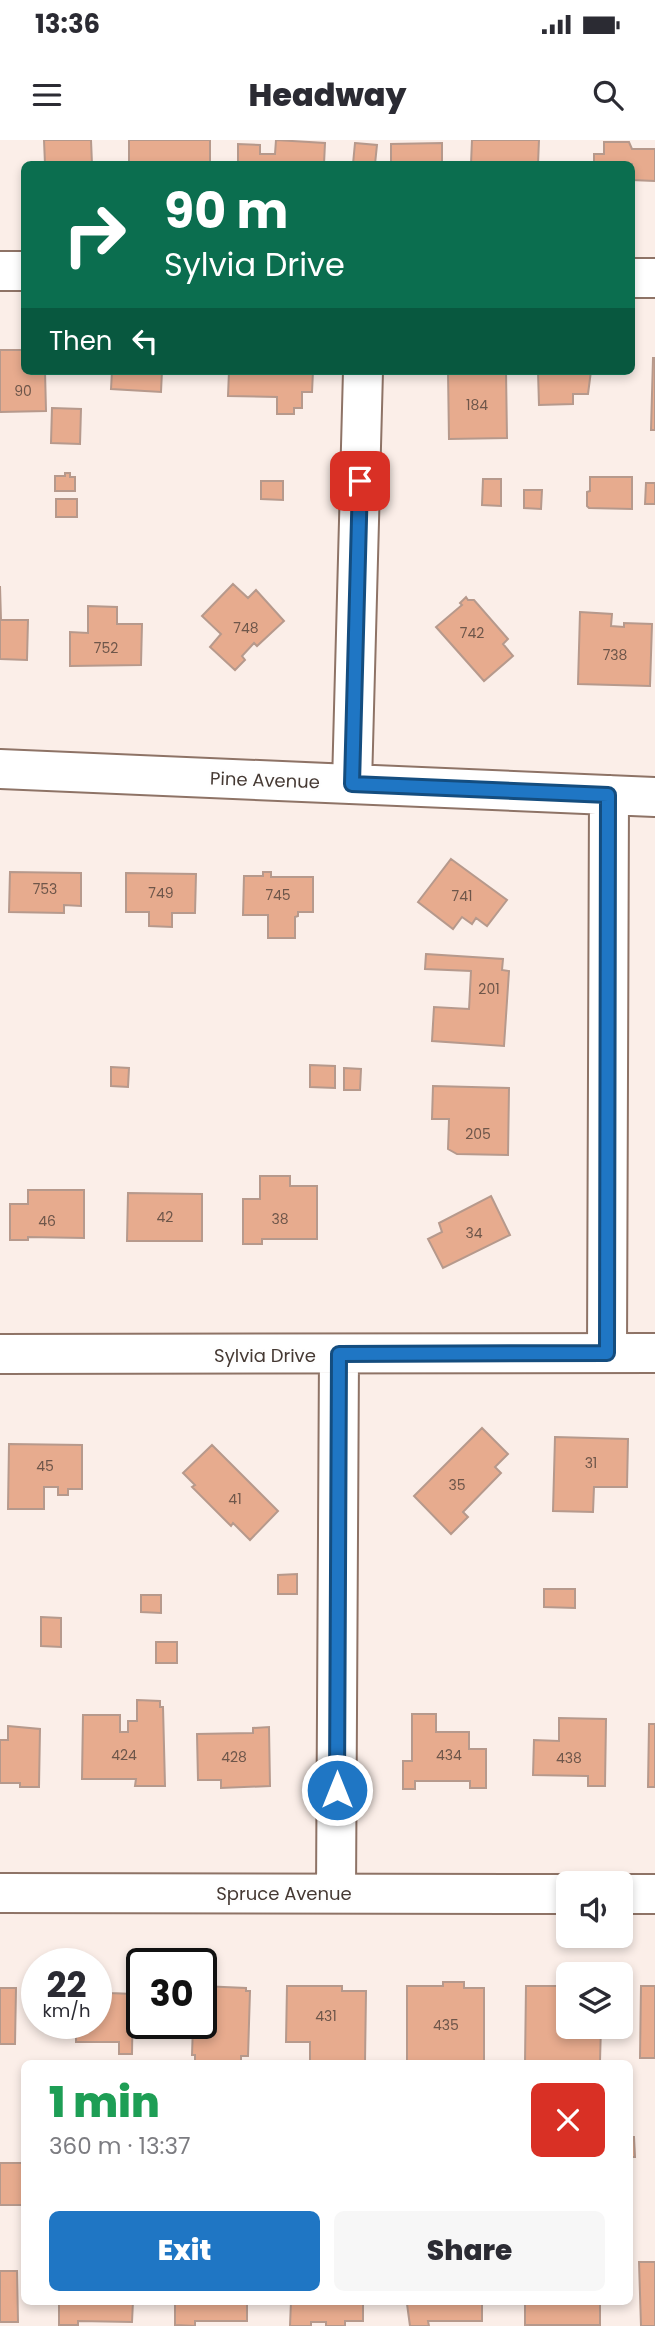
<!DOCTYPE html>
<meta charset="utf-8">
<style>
body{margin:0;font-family:Poppins,sans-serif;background:#f7f7f7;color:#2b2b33;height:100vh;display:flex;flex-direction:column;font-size:26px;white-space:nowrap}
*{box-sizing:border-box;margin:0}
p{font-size:23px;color:#7c7c81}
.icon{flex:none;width:38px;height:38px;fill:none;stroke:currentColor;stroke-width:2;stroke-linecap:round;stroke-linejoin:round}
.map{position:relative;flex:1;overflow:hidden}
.drawer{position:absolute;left:21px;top:1920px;width:612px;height:245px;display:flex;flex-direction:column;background:#fff;border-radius:10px;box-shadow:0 4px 10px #0003}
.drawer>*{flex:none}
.banner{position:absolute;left:21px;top:21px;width:614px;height:214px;border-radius:10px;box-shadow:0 4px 10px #0003;background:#0b6e4f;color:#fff;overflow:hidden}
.controls{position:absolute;left:556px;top:1731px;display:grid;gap:14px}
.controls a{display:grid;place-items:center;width:77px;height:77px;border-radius:10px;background:#fff;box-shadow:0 4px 10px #0003;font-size:35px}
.speed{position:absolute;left:21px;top:1808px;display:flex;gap:14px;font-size:35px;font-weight:700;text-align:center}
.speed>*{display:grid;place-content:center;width:91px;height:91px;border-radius:50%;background:#fff;box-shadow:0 4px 10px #0003;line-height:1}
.speed small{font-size:18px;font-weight:400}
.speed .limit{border:4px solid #111;border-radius:10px;background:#fff;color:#111}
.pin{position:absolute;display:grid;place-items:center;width:60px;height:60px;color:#fff;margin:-30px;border-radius:14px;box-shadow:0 4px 10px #0006}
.me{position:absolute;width:77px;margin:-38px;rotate:0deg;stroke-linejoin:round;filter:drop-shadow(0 0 5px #0008)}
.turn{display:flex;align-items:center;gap:24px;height:147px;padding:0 28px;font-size:32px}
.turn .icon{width:91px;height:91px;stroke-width:2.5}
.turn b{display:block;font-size:49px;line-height:60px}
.then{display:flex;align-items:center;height:66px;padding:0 28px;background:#0003;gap:14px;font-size:26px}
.round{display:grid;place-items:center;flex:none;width:74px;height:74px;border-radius:10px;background:#f7f7f7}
.headline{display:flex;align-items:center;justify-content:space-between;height:119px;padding:0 28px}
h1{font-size:42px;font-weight:800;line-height:52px;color:#1e9e55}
.cta{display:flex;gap:14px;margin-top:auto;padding:14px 28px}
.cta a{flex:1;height:80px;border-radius:10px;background:#1f76c4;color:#fff;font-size:28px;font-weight:800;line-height:80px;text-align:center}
.cta a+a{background:#f7f7f7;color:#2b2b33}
.status{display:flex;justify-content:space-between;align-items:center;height:49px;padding:0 35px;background:#fff;direction:ltr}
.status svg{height:19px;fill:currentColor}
header{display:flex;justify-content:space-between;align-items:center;height:91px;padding:0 28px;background:#fff;font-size:32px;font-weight:800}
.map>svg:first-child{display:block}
.building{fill:#e7ab8e;stroke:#b6998c;stroke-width:2}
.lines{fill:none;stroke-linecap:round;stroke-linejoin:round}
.minor-casing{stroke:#8e7366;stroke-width:42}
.minor{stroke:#fff;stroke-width:38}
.route-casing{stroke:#144d7f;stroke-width:18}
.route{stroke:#1f76c4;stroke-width:12}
.labels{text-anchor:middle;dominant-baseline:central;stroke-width:5;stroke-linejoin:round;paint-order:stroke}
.number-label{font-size:14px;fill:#6e564a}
.street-label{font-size:18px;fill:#453933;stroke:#fefefe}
</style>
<div class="status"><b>13:36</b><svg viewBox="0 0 49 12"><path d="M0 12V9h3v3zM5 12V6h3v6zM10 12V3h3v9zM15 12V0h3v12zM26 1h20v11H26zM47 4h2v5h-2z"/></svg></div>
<header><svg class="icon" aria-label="menu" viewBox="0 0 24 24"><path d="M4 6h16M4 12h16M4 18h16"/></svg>Headway<svg class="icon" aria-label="search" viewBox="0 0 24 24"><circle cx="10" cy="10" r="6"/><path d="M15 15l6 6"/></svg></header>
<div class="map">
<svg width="655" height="2186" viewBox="0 0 655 2186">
<rect width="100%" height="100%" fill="#fbeee8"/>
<path class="building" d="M44,0H91L92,24H45Z
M129,0H210V24H129Z
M276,0L325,3L324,24H238V4L260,5V14H275Z
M472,0H539L538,24H471Z
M604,2H629L632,9H655V41L632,40V24H594V14H604Z
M355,3L377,5L375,24H353Z
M442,3V24H391V4Z
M0,210H24V231H45L46,271L0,272Z
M653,218H655V290H651Z
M112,231H162L161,252L111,249Z
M229,231H313L312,252H302V268H294V274H277V257L228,256Z
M448,231H506L507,298L449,299Z
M538,231H591L588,254H573V264L539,265Z
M52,268L81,269L80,304L51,303Z
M65,333H70V337H75V351H55V336H65Z
M590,337H632V369L589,368L587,366V352L590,351Z
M483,339H501V366L482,365Z
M261,341H283V360L261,359Z
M646,343H655V364H645Z
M524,350H542L541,369L524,368Z
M56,359H77V377H56Z
M233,444L248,458L256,450L284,481L257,506L254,503L242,516L245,520L235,530L210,507L221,494L202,476Z
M0,446L1,480H28L27,520L0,519Z
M466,457L468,460H474L508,499L503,504L513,516L484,541L436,487L462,465L460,463Z
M88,466L117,467V484H142L141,525L70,526V492L88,493Z
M580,472L612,474L611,486L624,487V483L652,484L650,546L578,544Z
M451,719L507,760L487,786L476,778L472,784L462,777L453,789L418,762Z
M10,732L81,733V766L64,765V773L9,772Z
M263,732H271V737H313V772H298V776L295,777V798H268V775H243L244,736H263Z
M126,733L196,734L195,773H172V787L149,786V772H126Z
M426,814L503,819L502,830L509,831L504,906L432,901L434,867L469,869L471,831L425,829Z
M310,925L335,926V948L310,947Z
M111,927L129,928L128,947L111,946Z
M344,928L361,929L360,950H344Z
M433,946L509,948L508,1015L457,1014L448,1009L449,979H432Z
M260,1036H290V1046H317V1099H262V1104H243V1059H260Z
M28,1050H84V1098L28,1097V1100H10V1064H28Z
M128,1053L202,1054V1101H127Z
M491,1056L510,1095L443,1128L428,1099L442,1092L439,1083Z
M482,1288L508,1314L495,1327L501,1333L463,1372L468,1377L451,1394L414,1356Z
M555,1297L628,1299L627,1347H594L593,1372L553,1371Z
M9,1304L82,1305V1349H68V1355H58V1347H44V1369H8Z
M212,1305L278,1371L250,1400L233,1383L231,1386L192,1347L195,1345L183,1333Z
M297,1434V1454H278V1435Z
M544,1449H575V1468L544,1467Z
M141,1455H161V1473L141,1472Z
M41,1477L61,1478V1507L41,1506Z
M156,1502H177V1523H156Z
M137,1560L160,1561V1567H163L165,1646H135L136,1639H82L83,1575H120V1592H128V1581H137Z
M412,1574H436V1592H469V1609H486V1648H470V1641H415V1649H403V1621H412Z
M559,1578L606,1579L605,1646H588V1636L533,1635L534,1600L559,1601Z
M649,1584H655V1647H648Z
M8,1586L40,1589L39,1647H20V1643H0V1600H8Z
M269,1587L270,1646L221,1648V1640H198L197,1594L253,1593V1588Z
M443,1842H464V1848H484V1923H407V1846H443Z
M201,1846L246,1848V1851H250L248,1916H241V1923H195V1915H192L193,1885L175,1883H201Z
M287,1846H342V1851H366L365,1923H310V1902H286Z
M526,1846H569V1886H601L600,1921L525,1923Z
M641,1846H655V1918H640Z
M96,1847H110V1853L133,1854L132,1914H119V1902H76V1885H59V1883H96Z
M0,1848H16L15,1904H0Z
M630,1997H634L635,2017H630Z
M0,2023H24V2065H0Z
M639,2122H655V2186H641Z
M0,2131H17L18,2182H0Z
M59,2161H133L132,2182L78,2181V2185H59Z
M175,2161H247V2181H195V2186L175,2185Z
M291,2161H363V2181H345V2186H326V2182H311V2186H290Z
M410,2161H482V2181H428L429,2186H410L407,2164H410Z
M525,2161H600V2185H525Z"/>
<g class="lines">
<g class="minor-casing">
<path id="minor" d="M0,131H24
M632,138H655
M0,629L655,657
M352,644L363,231
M607,1213L609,655
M0,1214L655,1213
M336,1752L339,1215
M0,1753L569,1754
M621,1754H655"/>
</g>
<use href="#minor" class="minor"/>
</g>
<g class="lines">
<g class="route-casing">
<path id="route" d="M337,1650L339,1214L607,1213L608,655L352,644L360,341"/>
</g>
<use href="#route" class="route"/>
</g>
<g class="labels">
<g class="number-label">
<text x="23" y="251">90</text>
<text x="477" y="265">184</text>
<text x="246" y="488">748</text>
<text x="472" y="493">742</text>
<text x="106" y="508">752</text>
<text x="615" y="515">738</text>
<text x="45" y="749">753</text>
<text x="161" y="753">749</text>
<text x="278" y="755">745</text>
<text x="462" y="756">741</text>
<text x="489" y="849">201</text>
<text x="478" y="994">205</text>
<text x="165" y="1077">42</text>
<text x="280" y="1079">38</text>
<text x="47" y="1081">46</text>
<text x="474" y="1093">34</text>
<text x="591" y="1323">31</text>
<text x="45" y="1326">45</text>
<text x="457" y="1345">35</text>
<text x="235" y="1359">41</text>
<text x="124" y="1615">424</text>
<text x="449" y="1615">434</text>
<text x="234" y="1617">428</text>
<text x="569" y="1618">438</text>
<text x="326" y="1876">431</text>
<text x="446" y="1885">435</text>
</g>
<g class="street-label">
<text transform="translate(265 640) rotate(2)">Pine Avenue</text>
<text x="265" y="1215">Sylvia Drive</text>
<text x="284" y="1753">Spruce Avenue</text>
</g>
</g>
</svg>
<div class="controls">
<a><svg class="icon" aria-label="sound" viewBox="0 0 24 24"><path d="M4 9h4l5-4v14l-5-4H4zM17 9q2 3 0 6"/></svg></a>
<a><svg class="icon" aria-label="layers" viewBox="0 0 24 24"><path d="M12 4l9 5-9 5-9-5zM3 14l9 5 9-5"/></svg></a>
</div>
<div class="speed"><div>22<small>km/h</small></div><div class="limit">30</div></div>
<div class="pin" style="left:360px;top:341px;background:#d93025"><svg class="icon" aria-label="arrive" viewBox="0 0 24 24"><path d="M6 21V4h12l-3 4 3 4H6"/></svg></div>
<svg class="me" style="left:337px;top:1650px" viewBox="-20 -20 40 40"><circle r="17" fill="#1f76c4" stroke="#fff" stroke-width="3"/><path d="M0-11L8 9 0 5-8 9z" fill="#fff"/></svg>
<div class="banner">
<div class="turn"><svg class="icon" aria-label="right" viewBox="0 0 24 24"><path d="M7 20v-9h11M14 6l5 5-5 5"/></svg><div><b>90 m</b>Sylvia Drive</div></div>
<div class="then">Then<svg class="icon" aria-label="left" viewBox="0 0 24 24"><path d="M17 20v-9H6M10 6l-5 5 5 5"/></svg></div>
</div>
<section class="drawer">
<div class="headline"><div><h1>1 min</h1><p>360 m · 13:37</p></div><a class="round" style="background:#d93025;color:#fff"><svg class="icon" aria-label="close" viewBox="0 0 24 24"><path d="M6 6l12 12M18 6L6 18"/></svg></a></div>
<div class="cta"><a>Exit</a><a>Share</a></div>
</section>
</div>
